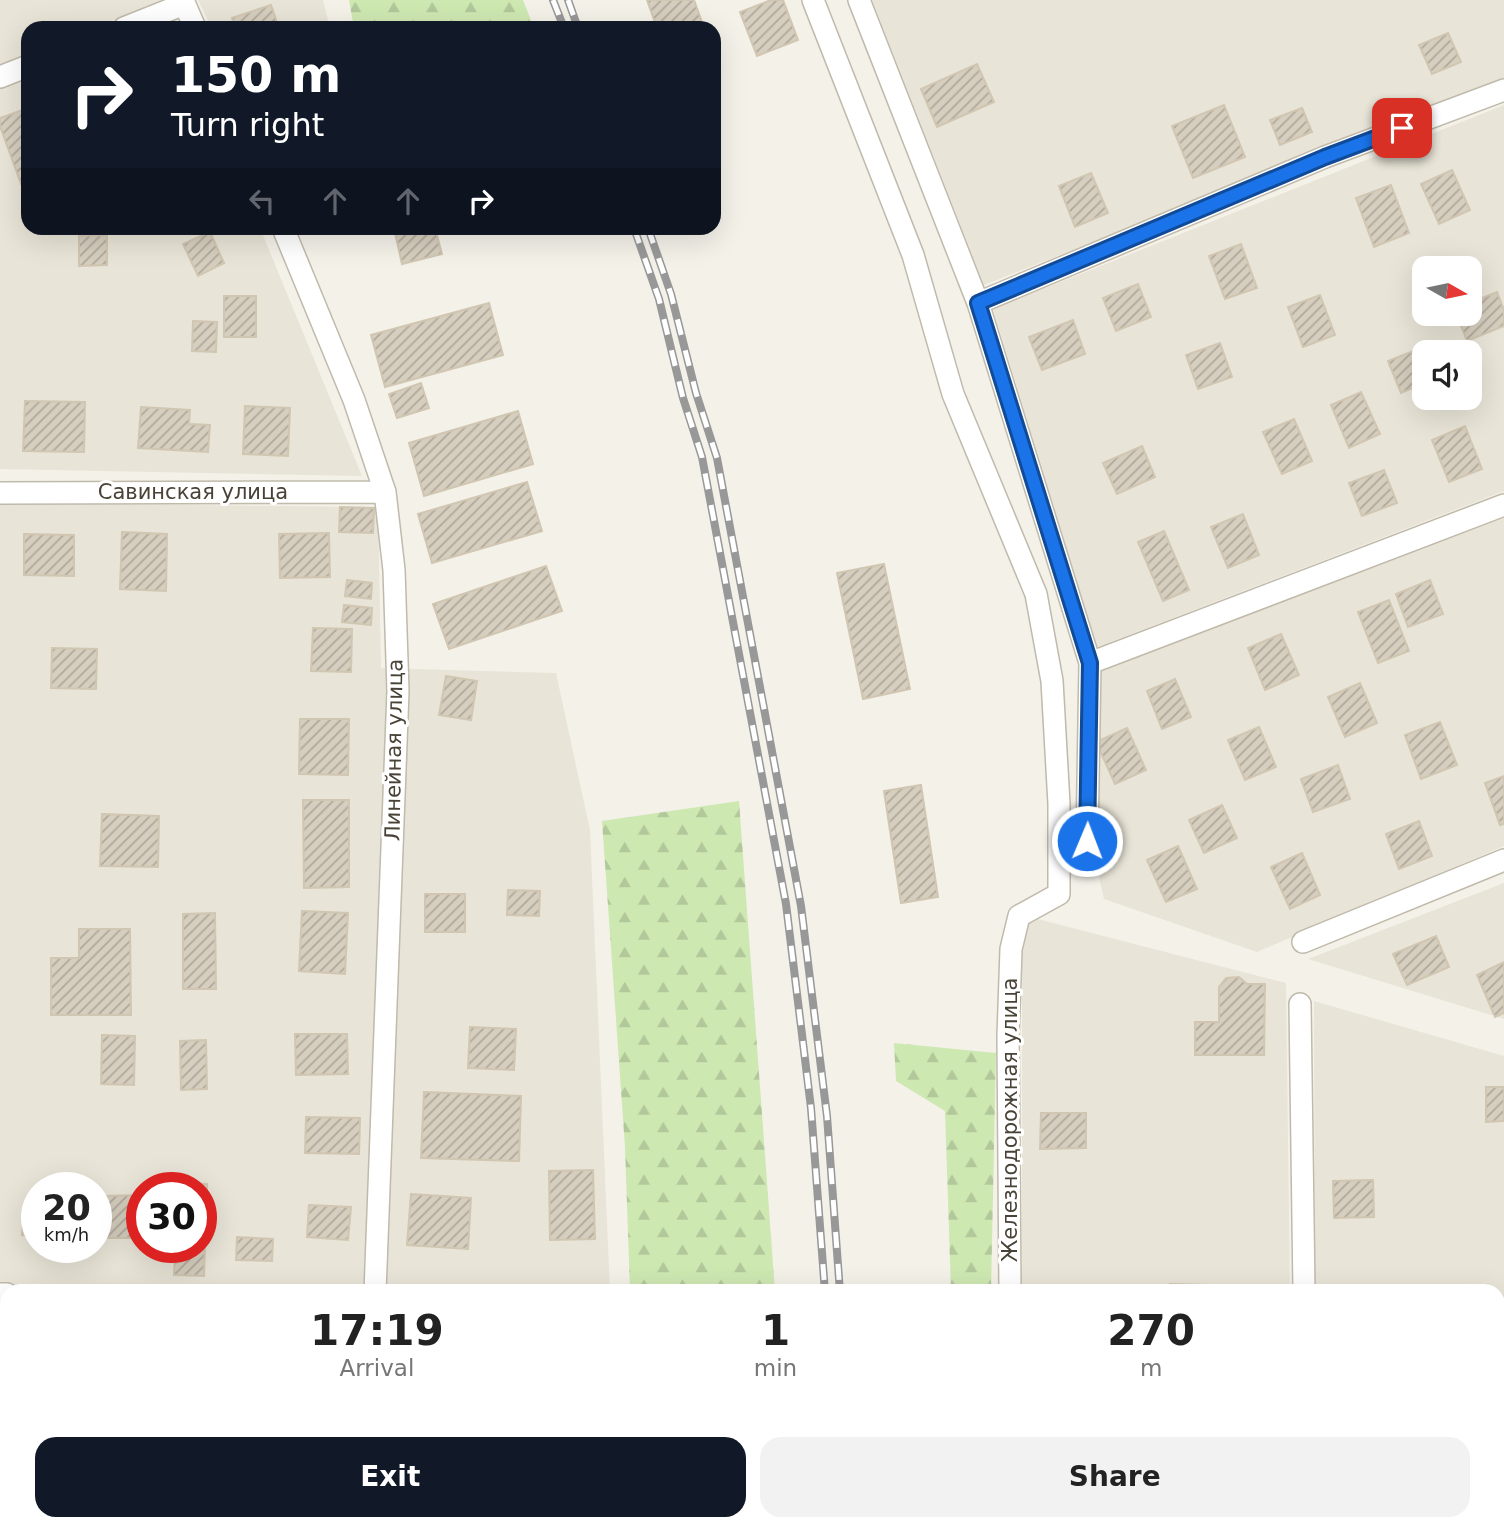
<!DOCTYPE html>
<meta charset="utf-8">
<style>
body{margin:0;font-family:"DejaVu Sans",sans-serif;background:#f2f2f2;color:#222;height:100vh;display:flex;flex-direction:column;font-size:26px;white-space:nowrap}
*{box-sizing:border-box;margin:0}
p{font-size:23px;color:#767676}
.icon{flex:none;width:38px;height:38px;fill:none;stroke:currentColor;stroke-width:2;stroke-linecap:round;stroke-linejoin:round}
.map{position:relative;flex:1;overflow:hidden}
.drawer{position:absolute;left:0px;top:1284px;width:1505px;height:247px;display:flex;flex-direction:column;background:#fff;border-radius:21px 21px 0 0;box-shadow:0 7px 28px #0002}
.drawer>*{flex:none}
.top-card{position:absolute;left:21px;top:21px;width:700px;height:214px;border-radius:21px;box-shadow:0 7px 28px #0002;background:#111827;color:#fff;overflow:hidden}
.needle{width:46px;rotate:99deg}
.fabs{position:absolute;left:1412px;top:256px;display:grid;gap:14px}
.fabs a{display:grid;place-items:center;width:70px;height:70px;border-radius:14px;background:#fff;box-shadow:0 7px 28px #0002;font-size:35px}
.speed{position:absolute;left:21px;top:1172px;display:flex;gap:14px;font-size:35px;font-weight:700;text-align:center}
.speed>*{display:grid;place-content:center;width:91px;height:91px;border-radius:50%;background:#fff;box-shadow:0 7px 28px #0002;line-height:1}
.speed small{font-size:18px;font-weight:400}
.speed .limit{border:10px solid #d22;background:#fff;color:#111}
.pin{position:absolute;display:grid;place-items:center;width:60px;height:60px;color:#fff;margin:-30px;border-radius:14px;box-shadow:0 4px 10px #0006}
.me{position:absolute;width:77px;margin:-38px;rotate:1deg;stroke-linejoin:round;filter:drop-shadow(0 0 5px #0008)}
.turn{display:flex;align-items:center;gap:24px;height:147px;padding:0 35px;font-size:32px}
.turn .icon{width:91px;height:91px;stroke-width:2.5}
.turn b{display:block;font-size:49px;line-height:60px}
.lanes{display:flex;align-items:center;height:66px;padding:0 35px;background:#0003;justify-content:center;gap:35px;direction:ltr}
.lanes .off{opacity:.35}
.eta{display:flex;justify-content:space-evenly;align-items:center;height:119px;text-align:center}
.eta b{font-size:42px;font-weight:700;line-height:49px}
.primary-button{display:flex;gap:14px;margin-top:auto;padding:14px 35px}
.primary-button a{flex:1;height:80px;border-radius:21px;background:#111827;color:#fff;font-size:28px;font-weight:700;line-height:80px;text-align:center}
.primary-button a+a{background:#f2f2f2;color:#222}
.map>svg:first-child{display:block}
.residential{fill:#e8e4d7;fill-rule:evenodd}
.forest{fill:url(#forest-firs)}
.building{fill:url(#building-hatch);stroke:#d1c6b1;stroke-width:2}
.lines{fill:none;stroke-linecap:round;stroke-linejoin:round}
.street-casing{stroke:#c0baab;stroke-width:24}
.street{stroke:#fff;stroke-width:21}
.rail-casing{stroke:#989898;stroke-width:8}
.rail{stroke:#fff;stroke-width:5;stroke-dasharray:16;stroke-linecap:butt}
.route-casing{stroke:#114b97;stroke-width:18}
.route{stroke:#1a73e8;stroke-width:12}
.labels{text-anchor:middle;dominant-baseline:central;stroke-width:6;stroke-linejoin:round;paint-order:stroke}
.street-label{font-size:21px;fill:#484237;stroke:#fff}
</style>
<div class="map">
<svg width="1504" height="1531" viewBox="0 0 1504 1531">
<defs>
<pattern id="forest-firs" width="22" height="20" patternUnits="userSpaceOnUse" patternTransform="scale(1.75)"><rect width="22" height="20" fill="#cee8b2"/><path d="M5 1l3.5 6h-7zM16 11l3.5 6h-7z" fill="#b2c89a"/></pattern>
<pattern id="building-hatch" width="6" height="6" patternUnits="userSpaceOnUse" patternTransform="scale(1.75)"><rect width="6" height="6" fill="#d6cebe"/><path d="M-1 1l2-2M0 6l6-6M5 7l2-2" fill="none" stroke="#b0a99b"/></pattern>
</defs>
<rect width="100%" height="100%" fill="#f4f1e9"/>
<path class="residential" d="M0,0H164L93,28H28V54L0,65Z
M198,0H323L330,28H212Z
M872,0H1504V80L984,285Z
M28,76V228H260L362,476L0,469V87Z
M1504,105V491L1097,647L993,309ZM1424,268H1470V313H1424ZM1424,352H1470V397H1424Z
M0,503L378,507L381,668L556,673L590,830L610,1291L7,1292V1524H620V1531H0ZM37,1188H96V1248H37ZM142,1188H201V1248H142Z
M1504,518V846L1257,952L1104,899L1091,842L1094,671Z
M1504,883V1019L1308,959Z
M1022,915L1286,983L1290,1291L1022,1292Z
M1314,1001L1504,1056V1531H1315V1524H1498V1292L1315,1291Z
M1022,1524H1293V1531H1022Z"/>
<path class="forest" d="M349,0H523L534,28H354Z
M739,801L775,1291H630L625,1147L602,821Z
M894,1043L996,1053L991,1291H951L945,1111L896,1081Z
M637,1524H785V1531H637Z
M887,1524H986V1531H887Z"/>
<path class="building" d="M647,0H694L704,28H657Z
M771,0H783L798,40L757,56L740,12Z
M271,5L279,28H235L232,18Z
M1448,33L1461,62L1432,74L1419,45Z
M977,64L994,102L937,127L921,89Z
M1224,105L1245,157L1193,178L1172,126Z
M28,108V181L21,184L0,126V118Z
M1302,108L1312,132L1280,145L1270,120Z
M1452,170L1470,210L1439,224L1421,184Z
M1091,173L1108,213L1075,227L1059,186Z
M1391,185L1409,233L1374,247L1356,198Z
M394,228H435L442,254L402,264Z
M210,232L224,263L198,276L183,244Z
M107,235V265L79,266V236Z
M1241,244L1257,288L1225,299L1209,256Z
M1138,284L1151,317L1116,331L1103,298Z
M1497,292L1504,310V326L1467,341L1456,313H1470V303Z
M1320,295L1335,335L1303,347L1288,307Z
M224,296H256V337H224Z
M489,303L503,355L385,387L371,335Z
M1073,320L1085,354L1042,370L1029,337Z
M193,321L217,322L216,352L192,351Z
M1220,343L1232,377L1198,389L1186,355Z
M1431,344L1434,352H1424V383L1401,393L1388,361Z
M421,383L429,408L397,418L389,394Z
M1361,392L1380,434L1349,448L1331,405Z
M25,401L85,402L84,452L23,451Z
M245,406L290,408L288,456L243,454Z
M141,407L190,410L189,424L210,425L208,452L138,448Z
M518,411L533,464L424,496L409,443Z
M1294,419L1312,461L1282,474L1263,432Z
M1465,426L1482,469L1449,482L1432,440Z
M1142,446L1155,477L1117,494L1103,463Z
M1384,470L1397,503L1362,516L1349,483Z
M527,482L542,531L432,563L418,514Z
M340,507L374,508L373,533L339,532Z
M1243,514L1259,555L1228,568L1211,527Z
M1164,531L1189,590L1163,601L1138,542Z
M122,532L167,534L166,591L120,589Z
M329,533L330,577L280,578L279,534Z
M24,534L74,535V576L24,575Z
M884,564L910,689L863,699L837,573Z
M546,566L562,611L449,649L433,604Z
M347,580L372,583L371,599L345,596Z
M1430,580L1443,614L1408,627L1396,594Z
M1389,600L1409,651L1378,663L1358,612Z
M344,605L372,608L371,625L342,622Z
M313,628L352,629L351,672L311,671Z
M1281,634L1299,675L1265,690L1248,648Z
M52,648L97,649L96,689L51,688Z
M446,676L477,681L471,720L439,715Z
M1175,679L1191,717L1162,729L1147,691Z
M1360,683L1377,723L1345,737L1328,697Z
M300,719H349L348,775L299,774Z
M1440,722L1457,765L1421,779L1405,735Z
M1259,727L1276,767L1245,780L1228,740Z
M1127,728L1146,770L1115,784L1096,742Z
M1338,765L1350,799L1313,812L1301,779Z
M1504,776V824L1500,825L1485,783Z
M921,785L938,897L901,903L884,791Z
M303,800H349V887L304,888Z
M1222,805L1237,838L1204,853L1189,820Z
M102,814L159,816L158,867L100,866Z
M1419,821L1432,856L1399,869L1386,834Z
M1178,846L1197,889L1166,902L1147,860Z
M1302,853L1320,895L1290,909L1271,867Z
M508,890L540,891L539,916L507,915Z
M425,894H465V932H425Z
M302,911L348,913L345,974L299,971Z
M215,913L216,989H183V914Z
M79,929H130L131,1015H51V958H79Z
M1436,936L1449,967L1407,985L1393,954Z
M1504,962V1013L1495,1017L1477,975Z
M1239,977L1247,984H1265L1264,1055H1195V1022H1219V987L1226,978Z
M470,1027L516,1029L514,1070L468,1068Z
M295,1034H347L348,1074L296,1075Z
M102,1035L135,1036L134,1085L101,1084Z
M206,1040L207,1089L181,1090L180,1041Z
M1486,1087H1504V1121L1486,1122Z
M424,1092L521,1096L519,1161L421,1158Z
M1041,1113H1086V1148L1040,1149Z
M306,1117L360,1118L359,1154L305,1153Z
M593,1170L595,1239L550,1240L549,1171Z
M1373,1180L1374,1217L1334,1218L1333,1181Z
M177,1183L207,1184L204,1276L174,1275L175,1248H201V1188H177Z
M411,1194L471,1198L468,1249L407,1245Z
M142,1195V1238H104V1196Z
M25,1205L37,1206V1236L22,1235Z
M309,1205L351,1207L348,1240L307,1237Z
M237,1237L273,1239L272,1261L236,1260Z
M1170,1284L1209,1285V1292H1170Z
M468,1287V1292H410V1288Z
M0,1506H7V1524H25V1531H0Z
M90,1524H160V1531H90Z
M230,1524H258V1531H230Z
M408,1524H441V1531H408Z"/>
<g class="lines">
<g class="street-casing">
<path id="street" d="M183,0L195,28
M813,0L913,255L953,394L1036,594L1052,681L1059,804V894L1019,916L1011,949L1008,1036L1010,1292
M859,0L978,303L1090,663L1087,841
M124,28L184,4
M0,77L28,66
M283,228L354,400L385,492L394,570L398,691L375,1292
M978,303L1325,157L1504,90
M0,493L385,492
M1090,663L1504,505
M1303,942L1504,860
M1300,1004L1304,1292
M0,1294H7
M377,1524V1531
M1010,1524L1011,1531
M1308,1524V1531"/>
</g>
<use href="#street" class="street"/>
<g class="rail-casing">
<path id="rail" d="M553,0L564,28
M568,0L578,28
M634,228L659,299L683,398L702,457L786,904L811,1108L825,1292
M648,228L671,294L696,393L717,458L801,906L827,1116L840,1292
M830,1531V1524
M845,1531V1524"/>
</g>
<use href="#rail" class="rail"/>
</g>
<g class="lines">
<g class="route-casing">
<path id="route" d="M1087,841L1090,663L978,303L1325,157L1402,128"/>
</g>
<use href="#route" class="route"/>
</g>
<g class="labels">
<g class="street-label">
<text x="193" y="492">Савинская улица</text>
<text transform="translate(394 750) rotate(-89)">Линейная улица</text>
<text transform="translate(1010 1120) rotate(-90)">Железнодорожная улица</text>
</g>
</g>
</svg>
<div class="fabs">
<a><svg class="needle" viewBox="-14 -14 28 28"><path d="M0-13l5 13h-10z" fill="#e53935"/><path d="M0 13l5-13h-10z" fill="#767676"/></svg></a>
<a><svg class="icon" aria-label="sound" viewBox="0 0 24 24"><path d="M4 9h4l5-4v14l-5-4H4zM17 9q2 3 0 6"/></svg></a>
</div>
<div class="speed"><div>20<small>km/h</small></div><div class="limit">30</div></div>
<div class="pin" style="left:1402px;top:128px;background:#d93025"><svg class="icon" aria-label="arrive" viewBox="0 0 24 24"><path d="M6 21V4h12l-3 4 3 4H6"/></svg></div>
<svg class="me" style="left:1087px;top:841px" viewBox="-20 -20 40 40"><circle r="17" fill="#1a73e8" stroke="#fff" stroke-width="3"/><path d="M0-11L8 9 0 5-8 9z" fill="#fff"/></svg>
<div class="top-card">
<div class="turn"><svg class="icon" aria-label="right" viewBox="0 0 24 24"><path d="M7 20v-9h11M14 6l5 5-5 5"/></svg><div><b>150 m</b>Turn right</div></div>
<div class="lanes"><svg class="icon off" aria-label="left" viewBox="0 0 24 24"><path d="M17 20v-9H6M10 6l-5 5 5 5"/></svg><svg class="icon off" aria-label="ahead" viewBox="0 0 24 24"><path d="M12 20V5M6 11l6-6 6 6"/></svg><svg class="icon off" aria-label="ahead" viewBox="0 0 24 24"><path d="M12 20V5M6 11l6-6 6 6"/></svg><svg class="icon" aria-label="right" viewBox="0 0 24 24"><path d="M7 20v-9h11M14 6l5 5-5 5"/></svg></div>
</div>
<section class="drawer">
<div class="eta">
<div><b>17:19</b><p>Arrival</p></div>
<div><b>1</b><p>min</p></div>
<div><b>270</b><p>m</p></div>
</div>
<div class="primary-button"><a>Exit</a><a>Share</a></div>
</section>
</div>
